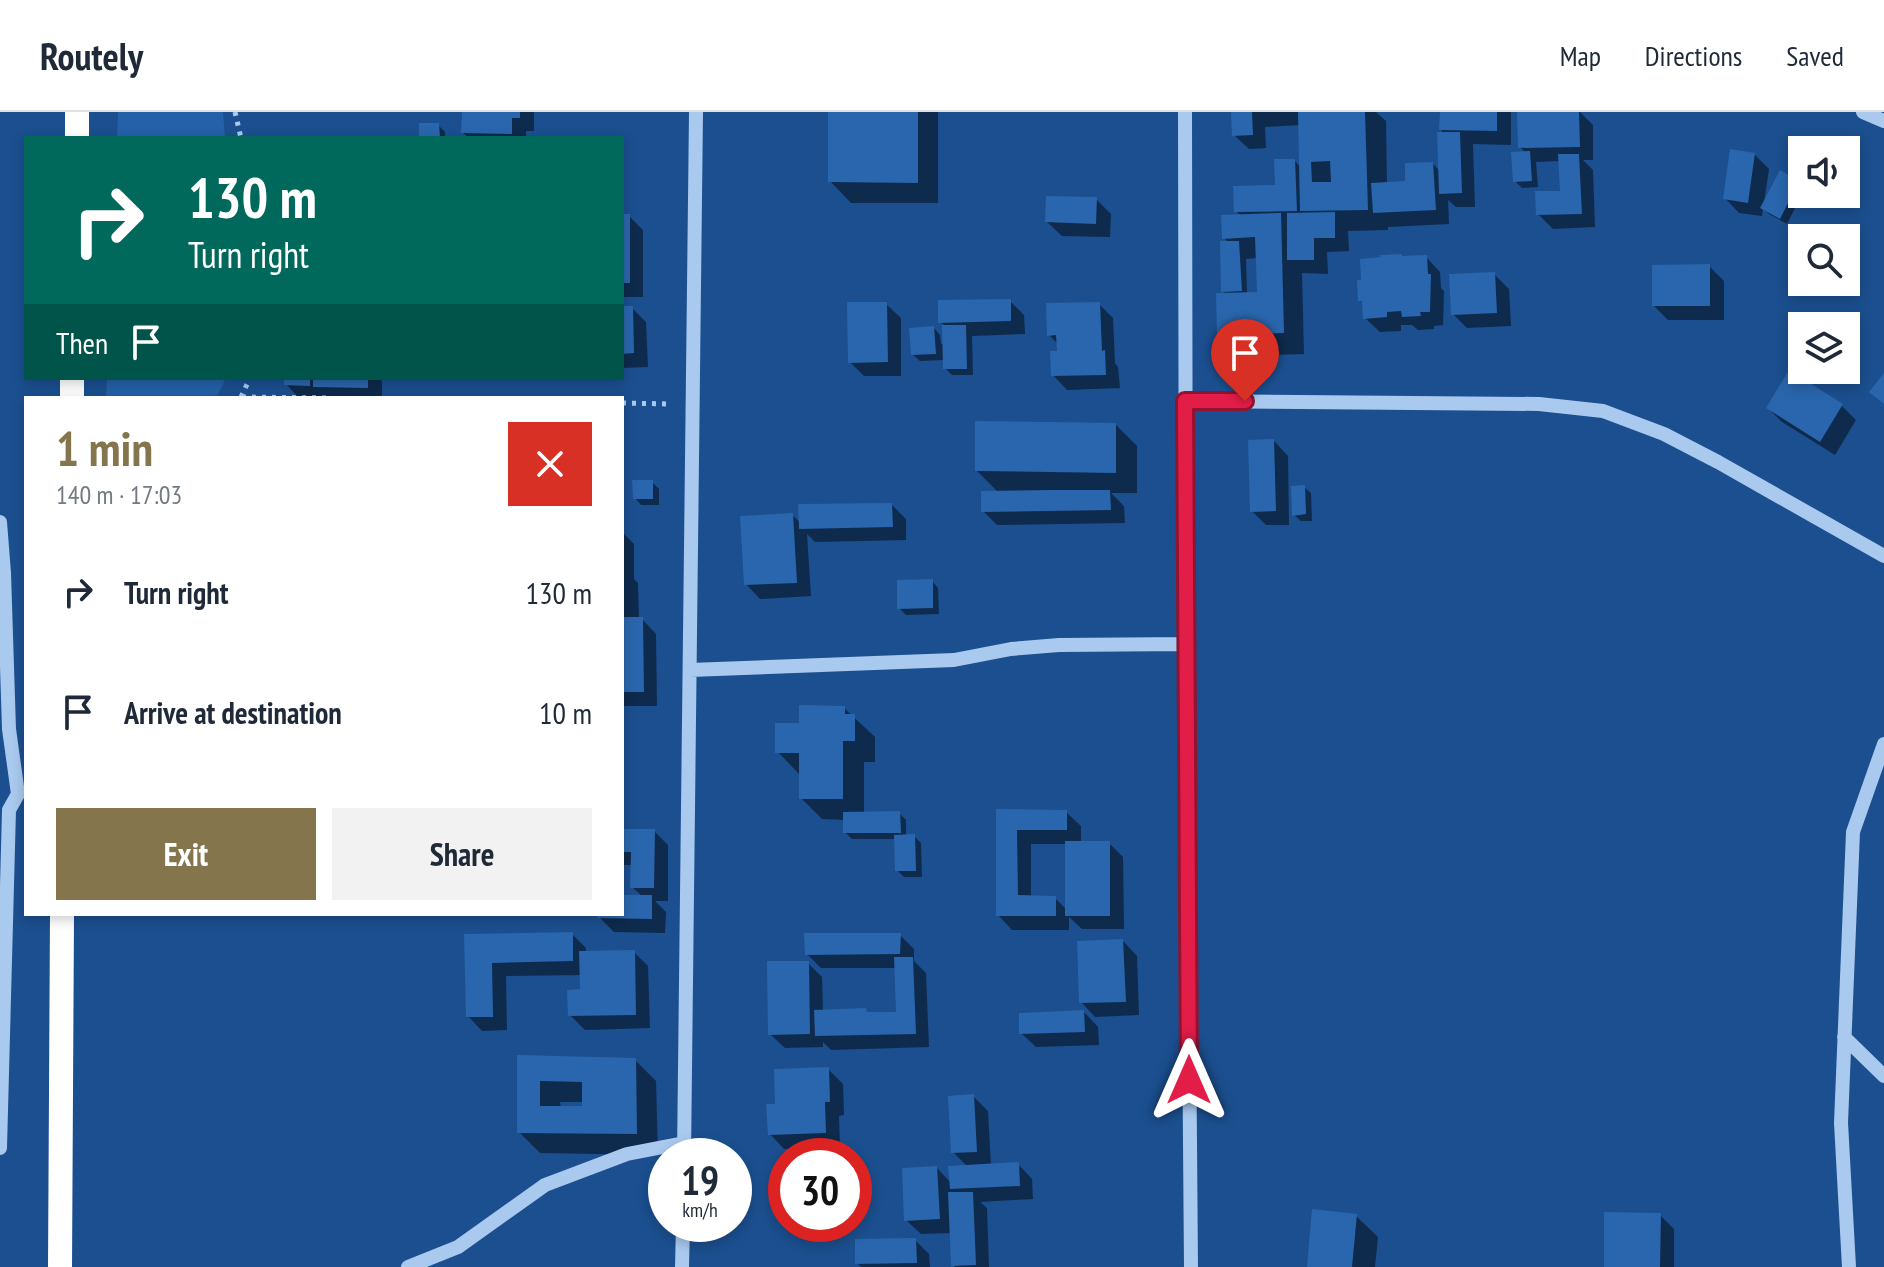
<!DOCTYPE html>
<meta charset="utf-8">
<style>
body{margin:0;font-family:"PT Sans Narrow",sans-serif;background:#f2f2f3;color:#1f2937;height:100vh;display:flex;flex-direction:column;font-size:30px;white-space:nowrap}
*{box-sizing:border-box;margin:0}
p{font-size:26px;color:#747a83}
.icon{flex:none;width:44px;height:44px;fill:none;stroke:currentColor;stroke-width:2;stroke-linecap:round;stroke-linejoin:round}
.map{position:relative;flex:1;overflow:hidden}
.details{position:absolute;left:24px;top:284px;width:600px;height:520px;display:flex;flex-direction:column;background:#fff;border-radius:0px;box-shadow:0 4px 12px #0003}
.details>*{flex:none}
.top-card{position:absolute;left:24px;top:24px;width:600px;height:244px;border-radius:0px;box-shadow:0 4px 12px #0003;background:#00695c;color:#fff;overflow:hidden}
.fabs{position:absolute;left:1788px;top:24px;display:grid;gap:16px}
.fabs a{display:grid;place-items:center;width:72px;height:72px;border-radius:0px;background:#fff;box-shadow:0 4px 12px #0003;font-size:40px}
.speed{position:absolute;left:648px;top:1026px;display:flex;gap:16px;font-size:40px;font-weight:700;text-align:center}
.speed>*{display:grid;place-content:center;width:104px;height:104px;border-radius:50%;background:#fff;box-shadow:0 4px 12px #0003;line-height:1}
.speed small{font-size:20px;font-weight:400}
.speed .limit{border:12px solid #d22;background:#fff;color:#111}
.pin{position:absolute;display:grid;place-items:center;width:68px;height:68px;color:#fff;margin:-82px -34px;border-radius:50% 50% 50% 0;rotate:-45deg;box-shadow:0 0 8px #0007}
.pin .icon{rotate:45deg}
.me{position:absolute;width:88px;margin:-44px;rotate:0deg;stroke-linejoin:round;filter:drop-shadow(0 0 6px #0008)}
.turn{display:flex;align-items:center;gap:28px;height:168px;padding:0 32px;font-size:36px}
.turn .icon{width:104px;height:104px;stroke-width:2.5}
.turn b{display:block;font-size:56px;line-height:68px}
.then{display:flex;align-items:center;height:76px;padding:0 32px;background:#0003;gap:16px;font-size:30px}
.round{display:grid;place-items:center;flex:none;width:84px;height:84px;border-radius:0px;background:#f2f2f3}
.headline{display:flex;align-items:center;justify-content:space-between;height:136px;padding:0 32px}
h1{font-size:48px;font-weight:600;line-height:60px;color:#84754c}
.cta{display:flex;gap:16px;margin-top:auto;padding:16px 32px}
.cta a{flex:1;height:92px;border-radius:0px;background:#84754c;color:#fff;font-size:32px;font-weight:600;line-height:92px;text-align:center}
.cta a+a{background:#f2f2f3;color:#1f2937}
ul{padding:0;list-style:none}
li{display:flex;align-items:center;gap:24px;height:120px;padding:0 32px}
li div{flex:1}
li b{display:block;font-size:30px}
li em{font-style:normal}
header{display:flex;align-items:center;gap:48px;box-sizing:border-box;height:112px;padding:0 40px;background:#fff;border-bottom:2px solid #e0e1e3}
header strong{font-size:38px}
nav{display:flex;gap:44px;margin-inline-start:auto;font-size:28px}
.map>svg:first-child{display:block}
.green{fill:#2461a8}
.shadow{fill:#0007;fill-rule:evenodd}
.building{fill:#2a66ad;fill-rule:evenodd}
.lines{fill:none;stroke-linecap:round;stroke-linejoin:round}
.path{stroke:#a9c9ee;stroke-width:5;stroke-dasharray:4 6;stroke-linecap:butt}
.minor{stroke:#a9c9ee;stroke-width:14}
.highway{stroke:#fff;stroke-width:24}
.route-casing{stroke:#92132f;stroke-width:20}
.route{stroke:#e11d48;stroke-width:14}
</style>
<header>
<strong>Routely</strong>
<nav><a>Map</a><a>Directions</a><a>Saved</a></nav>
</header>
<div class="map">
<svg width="1884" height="1155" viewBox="0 0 1884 1155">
<rect width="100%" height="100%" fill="#1b4f8f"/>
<path class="green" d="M118,0H223L225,26H117Z
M107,266H226L216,286H106Z"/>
<path class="shadow" d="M464,0H534V19H526V26H469L463,21Z
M830,0H938V91H851L830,69Z
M1233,0H1376L1386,9L1387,72L1408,70L1433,52L1441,60L1442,0H1511V33L1473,32L1475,95H1456L1448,88L1449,112L1388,115V118L1348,119L1349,139L1327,140L1328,162L1302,161L1304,242L1240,244L1219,223L1227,183L1223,179L1229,131L1224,126L1241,104L1236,99L1277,75L1295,49L1301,56L1300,13L1265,15L1266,36L1249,37L1234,23ZM1257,146L1259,182H1247L1246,147Z
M1519,0H1580L1593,13V48H1583L1593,58L1595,115L1553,117L1538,102L1562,81L1560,49L1536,50L1538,75L1522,76L1515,69L1526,41L1520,35Z
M438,13L445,20V26H421Z
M1755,43L1769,57L1764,91L1798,70L1802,74V82L1787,112L1769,102L1763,97L1762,104L1739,101L1725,86Z
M1096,87L1111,102L1110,125L1062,124L1047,110Z
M622,104H629L643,118V185H622Z
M1426,145L1440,160L1441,176L1444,179L1443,213L1434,214V217L1418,218L1412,213H1401V219L1380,220L1365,206V193L1360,188Z
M1709,154L1724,169V208H1668L1654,194Z
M1494,162L1509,177L1511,214L1467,216L1453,202Z
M1010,189L1024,203L1025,222L972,224L973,263H952L945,256V248L920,249L913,243L934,216L940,223L941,232H944V213L940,210Z
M886,192L901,206V264H864L850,250Z
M1099,192L1113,206L1115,251L1118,255L1120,276L1067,278L1053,263L1059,233L1049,223Z
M622,196H632L646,210L648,255L622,256Z
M1790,261L1842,294L1856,308L1835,343L1782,310L1768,296Z
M286,266H379L382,269V286H326L324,283V286H299L286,272Z
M1116,313L1137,334V381H1111L1124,394L1125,411L997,413L983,399L999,381L977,359Z
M1274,329L1288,344L1289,413H1266L1252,399Z
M652,370L659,377V393H641L635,386Z
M1304,375L1311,381L1312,409H1301L1294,403Z
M892,393L906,407V428L815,430L807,422L811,484L760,487L746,472L792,403L801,411Z
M622,420L634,432V467L638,471L639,507H642L656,522L657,594H622Z
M932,469L938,476L939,502L906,503L899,496Z
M844,596L875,625V650H864V701H899L906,708V725L914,724L921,731L922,765H904L897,758L896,727H852L845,720V708L822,707L801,686V662H799L778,640L801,613Z
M998,699L1066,700L1081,714V731H1109L1123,745L1124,817H1082L1069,805V818H1012L998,803ZM1031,732H1067V798L1055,786L1031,785Z
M622,719H654L668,733V789H655L666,800L665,821L614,820L599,805V802H622V785H643L632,775V753H622Z
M572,822L586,836V841L634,840L648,854L650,916L585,918L570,903L582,879V863L506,864L507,918L482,919L468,904L466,824Z
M900,823L914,837V849L926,861L929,935L831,938L823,930V935L785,936L770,922L808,851L822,865L823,899L869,902H898L896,856H821L807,842Z
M1123,829L1137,844L1139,903L1095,905L1081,890Z
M1084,900L1098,915L1099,933L1036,935L1021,921Z
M519,945L635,948L656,969L658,1043L540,1041L519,1020ZM560,990H584V996H561Z
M828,957L843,972L844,1003L839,1004L840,1035L784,1037L770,1022L777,993Z
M973,984L988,999L991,1054L1018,1052L1032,1067L1033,1087L980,1090L987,1096L989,1155H955L953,1153L952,1121L921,1122L906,1108L937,1056L951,1071L968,1055L953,1040Z
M1660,1103L1674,1117V1155H1606Z
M1356,1104L1378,1125L1375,1155H1309Z
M915,1128L929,1142L930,1155H861L857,1151Z"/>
<path class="building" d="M462,0H520V6H512V22L461,21Z
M828,0H918V71L828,70Z
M1231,0H1252L1253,23L1232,24Z
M1298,0H1365L1368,98L1300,99ZM1330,49L1331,70H1312L1311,50Z
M1440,0H1497V19L1439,18Z
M1517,0H1579L1580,35L1518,36Z
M419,11H439L440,26H419Z
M1437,20H1460L1462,81L1439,82Z
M1730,37L1755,41L1748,91L1723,87Z
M1530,39L1532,69L1513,70L1511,40Z
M1558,42H1579L1582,102L1536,103L1535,79H1560Z
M1274,47H1295L1297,99L1234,100L1233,74L1275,73Z
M1433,50L1436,98L1373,101L1371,71L1405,69V51Z
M1780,58L1799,69L1780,107L1760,96Z
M1046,84L1097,85L1096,112L1045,110Z
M1335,100V126H1314V148H1287V101Z
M1281,101L1284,221L1217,223L1216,181L1257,180L1255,125L1222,127L1221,103Z
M622,102H630V171H622Z
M1220,129H1239L1242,179L1221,180Z
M1402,142V144L1427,143L1428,162H1431L1430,200H1420L1421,204L1402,205L1401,199L1387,200V205L1363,207L1362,189H1358L1357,168H1361L1360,147L1380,145V143Z
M1710,152V194H1652V153Z
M1495,160L1497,201L1451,203L1449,162Z
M1011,187V209L938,211V188Z
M847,190H887L888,250L848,251Z
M1100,190L1102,239L1105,238L1106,263L1051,264L1050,239H1057L1056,223L1047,224L1046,191Z
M622,194H633L634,241L622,242Z
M942,213H966L967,257H943Z
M934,214L936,242L911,243L909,216Z
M1789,258L1843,292L1820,330L1766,296Z
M1884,261V292L1869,280Z
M284,266H310V274L284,273Z
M313,266H368V276L313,275Z
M975,309L1116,311V361L975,359Z
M1274,327L1276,399L1250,400L1248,328Z
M632,368H653V387H633Z
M1305,373L1306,402L1292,404L1291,374Z
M1052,378H1110L1111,398L981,400V379Z
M892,391L893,415L799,417L798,392Z
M793,401L797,471L744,473L740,404Z
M933,467V496L897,497V468Z
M622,505H643L644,580H622Z
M799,593L845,594V602H855V629H843V687H799V641H775V611H799Z
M996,697L1067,698V718H1017L1018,783L1056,784V804H996Z
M900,699L901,721H843V700Z
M622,717H655L654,776H630L631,740H622Z
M915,722L916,759H895L894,723Z
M1065,729H1110V804H1065Z
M622,783H652V807L597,806V802H622Z
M573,820V849L492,851L493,905H466L464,822Z
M804,821H901L900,842L805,843Z
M1123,827L1126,890L1079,891L1077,829Z
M635,838L636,903L568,904L567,878L580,877L579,839Z
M894,845H913L916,922L815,924L814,898L866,896L867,900H896Z
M767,849H809L810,922L768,923Z
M1084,898L1085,920L1019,922V901Z
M517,943L636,946L637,1022L517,1021ZM540,969L582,970V994H540Z
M829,955L830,990H825L826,1021L768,1023L766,992H775L774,957Z
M974,982L977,1040L951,1041L948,984Z
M1019,1050L1020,1074L950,1077L948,1054Z
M937,1054L940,1107L904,1109L902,1056Z
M948,1080H973L976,1153L951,1154Z
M1312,1097L1357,1102L1352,1155H1307Z
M1604,1100L1661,1101L1660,1155H1604Z
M916,1126L917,1151L855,1152V1127Z"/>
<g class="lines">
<path class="path" d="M235,0L241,26
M241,285L250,266
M242,285L328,286
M622,291L672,292"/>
<path class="minor" d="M1185,0L1186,532L1191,1155
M1863,0L1884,9
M1185,289L1539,292L1603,299L1664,322L1718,350L1884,444
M0,410L4,461L9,617L18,682L9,698L0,1036
M690,558L954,548L1011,537L1059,533L1186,532
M1844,925L1884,964
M684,1044L696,0
M408,1155L458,1135L545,1073L627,1042L684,1031
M682,1155L683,1112
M1849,1155L1841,1011L1853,720L1884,632"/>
<path class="highway" d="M77,26V0
M72,286V266
M60,1155L62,802"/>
</g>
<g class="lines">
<g class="route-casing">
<path id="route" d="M1189,968L1185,289H1245"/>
</g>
<use href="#route" class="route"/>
</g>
</svg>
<div class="fabs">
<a><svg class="icon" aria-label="sound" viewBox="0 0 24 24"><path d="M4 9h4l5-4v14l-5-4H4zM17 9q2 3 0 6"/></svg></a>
<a><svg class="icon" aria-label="search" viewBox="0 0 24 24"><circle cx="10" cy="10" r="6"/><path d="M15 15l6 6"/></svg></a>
<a><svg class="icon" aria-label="layers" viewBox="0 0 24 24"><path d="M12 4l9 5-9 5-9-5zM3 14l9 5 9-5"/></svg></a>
</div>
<div class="speed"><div>19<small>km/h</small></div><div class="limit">30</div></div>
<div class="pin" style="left:1245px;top:289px;background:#d93025"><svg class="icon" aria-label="arrive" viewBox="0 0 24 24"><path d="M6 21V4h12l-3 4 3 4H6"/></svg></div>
<svg class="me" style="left:1189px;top:968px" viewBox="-20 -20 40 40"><path d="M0-17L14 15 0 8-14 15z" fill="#e11d48" stroke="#fff" stroke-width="4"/></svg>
<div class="top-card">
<div class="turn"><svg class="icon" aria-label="right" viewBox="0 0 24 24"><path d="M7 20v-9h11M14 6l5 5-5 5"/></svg><div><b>130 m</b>Turn right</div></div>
<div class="then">Then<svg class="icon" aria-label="arrive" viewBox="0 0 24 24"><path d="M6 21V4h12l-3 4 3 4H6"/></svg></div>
</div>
<section class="details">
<div class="headline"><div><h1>1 min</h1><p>140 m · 17:03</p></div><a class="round" style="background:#d93025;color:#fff"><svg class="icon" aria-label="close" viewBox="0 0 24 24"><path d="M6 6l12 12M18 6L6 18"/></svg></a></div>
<ul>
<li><svg class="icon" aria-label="right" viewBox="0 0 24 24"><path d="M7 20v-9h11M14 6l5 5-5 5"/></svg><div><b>Turn right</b></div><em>130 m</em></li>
<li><svg class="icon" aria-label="arrive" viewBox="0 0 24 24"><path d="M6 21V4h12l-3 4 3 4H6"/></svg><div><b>Arrive at destination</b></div><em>10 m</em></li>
</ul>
<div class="cta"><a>Exit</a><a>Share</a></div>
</section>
</div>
